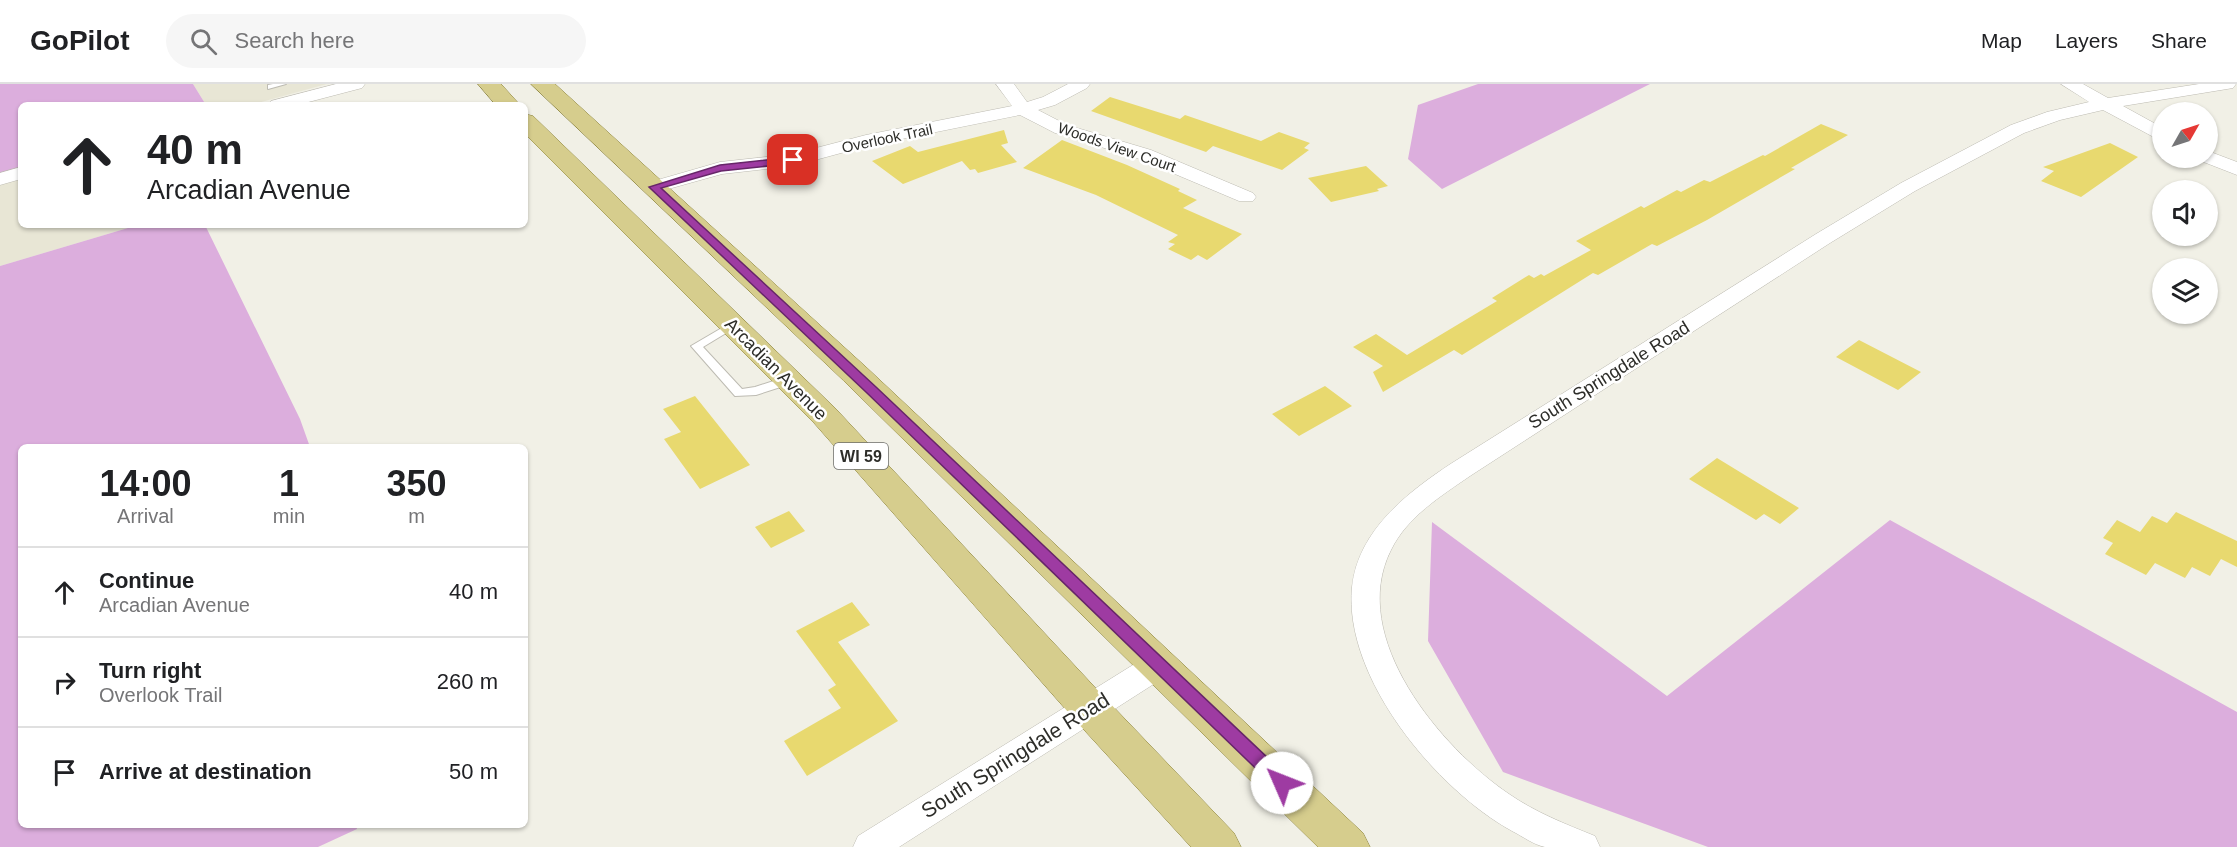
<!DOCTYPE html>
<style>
body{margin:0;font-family:Arial,sans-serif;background:#f6f6f6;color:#202124;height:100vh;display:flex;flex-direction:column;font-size:22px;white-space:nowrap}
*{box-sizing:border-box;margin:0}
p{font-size:20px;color:#757577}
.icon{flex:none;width:33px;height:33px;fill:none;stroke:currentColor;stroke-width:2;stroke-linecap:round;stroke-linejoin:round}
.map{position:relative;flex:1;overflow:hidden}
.drawer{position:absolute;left:18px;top:360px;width:510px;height:384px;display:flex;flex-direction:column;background:#fff;border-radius:9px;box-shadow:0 2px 4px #0004}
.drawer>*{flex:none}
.banner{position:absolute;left:18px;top:18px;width:510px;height:126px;border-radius:9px;box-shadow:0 2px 4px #0004;background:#fff;color:#202124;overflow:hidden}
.needle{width:39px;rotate:51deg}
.fabs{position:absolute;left:2152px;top:18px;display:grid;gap:12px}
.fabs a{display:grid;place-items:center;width:66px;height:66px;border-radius:50%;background:#fff;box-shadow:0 2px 4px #0004;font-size:30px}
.pin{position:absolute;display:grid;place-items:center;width:51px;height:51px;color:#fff;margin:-26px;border-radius:12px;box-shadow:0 3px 9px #0006}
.me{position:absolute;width:66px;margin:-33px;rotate:314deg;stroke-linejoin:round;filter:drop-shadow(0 0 4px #0008)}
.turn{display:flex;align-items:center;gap:21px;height:126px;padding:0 30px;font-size:27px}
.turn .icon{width:78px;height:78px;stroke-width:2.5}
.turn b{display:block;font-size:42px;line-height:51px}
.eta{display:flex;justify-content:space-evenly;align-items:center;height:102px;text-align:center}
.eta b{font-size:36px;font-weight:700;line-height:42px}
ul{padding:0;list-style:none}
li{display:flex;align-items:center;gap:18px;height:90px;padding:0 30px;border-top:2px solid #e0e0e0}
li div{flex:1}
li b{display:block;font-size:22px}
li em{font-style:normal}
header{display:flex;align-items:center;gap:36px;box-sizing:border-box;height:84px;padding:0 30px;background:#fff;border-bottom:2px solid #e0e0e0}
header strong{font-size:28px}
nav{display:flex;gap:33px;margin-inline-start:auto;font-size:21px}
.search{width:420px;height:54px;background:#f6f6f6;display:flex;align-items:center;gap:15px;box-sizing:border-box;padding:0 21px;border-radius:33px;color:#757577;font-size:22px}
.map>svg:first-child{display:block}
.built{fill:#e8e6d5}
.green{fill:#dcaedd}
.building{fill:#e8d96f}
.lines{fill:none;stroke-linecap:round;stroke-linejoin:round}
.service-casing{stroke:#bdbbb2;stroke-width:2}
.minor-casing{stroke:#bdbbb2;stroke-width:1}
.primary-casing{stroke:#898039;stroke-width:1}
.service{fill:#fff;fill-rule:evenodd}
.minor{fill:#fff;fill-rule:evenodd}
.primary{fill:#d6cd8d;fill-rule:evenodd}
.route{fill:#9e3ba2;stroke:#672669;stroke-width:1.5}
.labels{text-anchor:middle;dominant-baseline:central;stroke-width:5;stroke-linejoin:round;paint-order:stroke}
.far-street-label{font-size:15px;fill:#2d2d29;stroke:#fff}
.shield{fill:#fff;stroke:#6c6c69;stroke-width:1.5}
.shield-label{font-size:16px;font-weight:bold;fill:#2d2d29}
.street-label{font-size:18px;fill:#2d2d29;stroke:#fff}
.near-street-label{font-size:21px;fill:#2d2d29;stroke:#fff}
</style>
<header>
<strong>GoPilot</strong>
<div class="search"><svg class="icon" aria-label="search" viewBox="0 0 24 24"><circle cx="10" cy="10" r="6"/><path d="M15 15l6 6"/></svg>Search here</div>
<nav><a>Map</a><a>Layers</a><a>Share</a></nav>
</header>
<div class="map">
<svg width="2237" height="763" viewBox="0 0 2237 763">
<rect width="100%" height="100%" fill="#f1f0e6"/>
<path class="built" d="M193,0H327L250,21H206Z
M21,93V141H138L0,182V99Z"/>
<path class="green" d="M0,0H193L206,21H21V83L0,89Z
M1478,0H1650L1442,105L1408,75L1418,21Z
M138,141H205L300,335L310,363H21V741H356L357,745L318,763H0V182Z
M1890,436L2237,628V763H1708L1503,688L1428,557L1432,438L1667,612Z"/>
<path class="building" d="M1110,13L1180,35L1185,31L1261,57L1279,48L1310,59L1304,64L1309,66L1282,86L1213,62L1206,68L1091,27Z
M1821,40L1848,51L1791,84L1795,85L1707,136L1657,162L1652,160L1598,191L1593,189L1462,271L1454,266L1383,308L1373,288L1383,282L1353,263L1376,250L1407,271L1497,217L1492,214L1529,191L1534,194L1541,190L1544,192L1591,166L1576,157L1641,122L1644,124L1677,106L1681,108L1704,96L1710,98L1763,71L1765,72Z
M1004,46L1008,59L1001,61L1017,78L978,89L975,85L970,86L962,77L903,100L872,77L910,62L918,68Z
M1062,56L1127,81L1180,105L1178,107L1197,116L1183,124L1242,150L1207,176L1198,171L1191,176L1168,165L1175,160L1168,158L1178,151L1096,111L1023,84Z
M2110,59L2138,73L2081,113L2041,97L2054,87L2043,83Z
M1366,82L1388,102L1377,105L1379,107L1331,118L1308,94Z
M1859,256L1921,288L1898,306L1836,273Z
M1325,302L1352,322L1299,352L1272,330Z
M695,312L750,381L700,405L664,355L681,348L663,325Z
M1717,374L1799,424L1780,440L1764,430L1756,436L1689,395Z
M789,427L805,447L771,464L755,443Z
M2176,428L2237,457V483L2221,475L2210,492L2192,483L2185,494L2155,479L2146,491L2105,470L2113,459L2103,454L2117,436L2140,448L2152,432L2167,439Z
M852,518L870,541L838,558L898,637L807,692L784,657L841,624L828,606L836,601L796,547Z"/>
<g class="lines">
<g class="service-casing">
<path id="service" d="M273,0H286L268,5V1Z
M732,238L737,241L736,243L703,263L742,305L755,303L789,292L793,293L795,296L793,299L756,311L735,312L691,262Z"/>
</g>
<g class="minor-casing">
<path id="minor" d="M336,0H365L362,4L297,21H268L271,17Z
M996,0H1014L1027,18L1043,13L1068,0H1090L1087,4L1055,21L1038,26L1067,41L1151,66L1253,109L1256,113L1253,117H1239L1137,74L1055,49L1020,31L867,62L793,82L722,90L654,109L647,107L644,103L647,99L720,78L793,70L866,51L1012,22Z
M2061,0H2083L2108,14L2199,0H2236L2233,4L2227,5L2123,22L2163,44V58L2103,26L2060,36L2024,49L1915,107L1830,159L1470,392C1441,412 1407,433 1391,466C1347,553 1441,664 1509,710C1535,728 1565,740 1595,752L1600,763C1583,763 1562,763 1545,763C1534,761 1522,752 1512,747C1437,706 1343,594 1352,503C1358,446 1408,408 1452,379L1816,150L1901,99L2011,41L2047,28L2089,18Z
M2208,67L2237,78V91L2201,77L2199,74H2208Z
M21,83V95L0,101V89Z
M1160,568L1171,571L1175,580L1171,589L899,763H853L858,752L1149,571Z"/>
</g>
<g class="primary-casing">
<path id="primary" d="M478,0H501L520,21H496Z
M531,0H555L866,283L1363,749L1370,763H1318L844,297Z
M525,30L533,32L836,325L1103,612L1234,749L1241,763H1191L1075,636L814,339L525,50Z"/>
</g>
<use href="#service" class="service"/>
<use href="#minor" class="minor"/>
<use href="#primary" class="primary"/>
</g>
<path class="route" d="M793,73L796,74V79L721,87L661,104L876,303L1288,693L1291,699L1288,704L1282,706L1276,704L867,309L649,103L720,81Z"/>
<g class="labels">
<g class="far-street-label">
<text transform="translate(887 54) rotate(-12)">Overlook Trail</text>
<text transform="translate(1117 63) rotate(19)">Woods View Court</text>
</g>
<rect class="shield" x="834" y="359" width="54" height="26" rx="4.5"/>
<g class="shield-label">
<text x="861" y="372">WI 59</text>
</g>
<g class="street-label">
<text transform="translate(776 285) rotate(45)">Arcadian Avenue</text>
<text transform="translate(1609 291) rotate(-32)">South Springdale Road</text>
</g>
<g class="near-street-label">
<text transform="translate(1015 671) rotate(-32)">South Springdale Road</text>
</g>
</g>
</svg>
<div class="fabs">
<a><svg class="needle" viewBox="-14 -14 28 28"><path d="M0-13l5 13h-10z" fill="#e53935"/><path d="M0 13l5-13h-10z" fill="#757577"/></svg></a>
<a><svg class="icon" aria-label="sound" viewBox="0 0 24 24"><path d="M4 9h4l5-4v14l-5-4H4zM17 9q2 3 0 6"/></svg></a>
<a><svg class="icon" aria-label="layers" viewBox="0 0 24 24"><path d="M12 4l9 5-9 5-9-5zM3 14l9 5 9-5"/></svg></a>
</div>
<div class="pin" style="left:793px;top:76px;background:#d93025"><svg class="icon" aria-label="arrive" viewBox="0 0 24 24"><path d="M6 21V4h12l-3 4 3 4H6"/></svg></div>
<svg class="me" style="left:1282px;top:699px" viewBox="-20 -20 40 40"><circle r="19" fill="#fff"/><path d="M0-13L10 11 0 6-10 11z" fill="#9e3ba2"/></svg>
<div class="banner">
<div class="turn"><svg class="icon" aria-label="ahead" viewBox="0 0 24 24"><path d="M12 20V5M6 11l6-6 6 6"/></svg><div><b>40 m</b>Arcadian Avenue</div></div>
</div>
<section class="drawer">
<div class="eta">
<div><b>14:00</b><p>Arrival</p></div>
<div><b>1</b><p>min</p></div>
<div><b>350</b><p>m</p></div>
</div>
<ul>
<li><svg class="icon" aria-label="ahead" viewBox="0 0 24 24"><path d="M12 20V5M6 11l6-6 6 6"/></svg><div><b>Continue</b><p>Arcadian Avenue</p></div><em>40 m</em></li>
<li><svg class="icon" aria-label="right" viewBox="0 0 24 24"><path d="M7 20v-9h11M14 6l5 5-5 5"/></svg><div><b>Turn right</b><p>Overlook Trail</p></div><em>260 m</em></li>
<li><svg class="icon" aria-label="arrive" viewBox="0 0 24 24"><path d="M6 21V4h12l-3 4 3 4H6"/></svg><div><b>Arrive at destination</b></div><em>50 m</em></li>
</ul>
</section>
</div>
